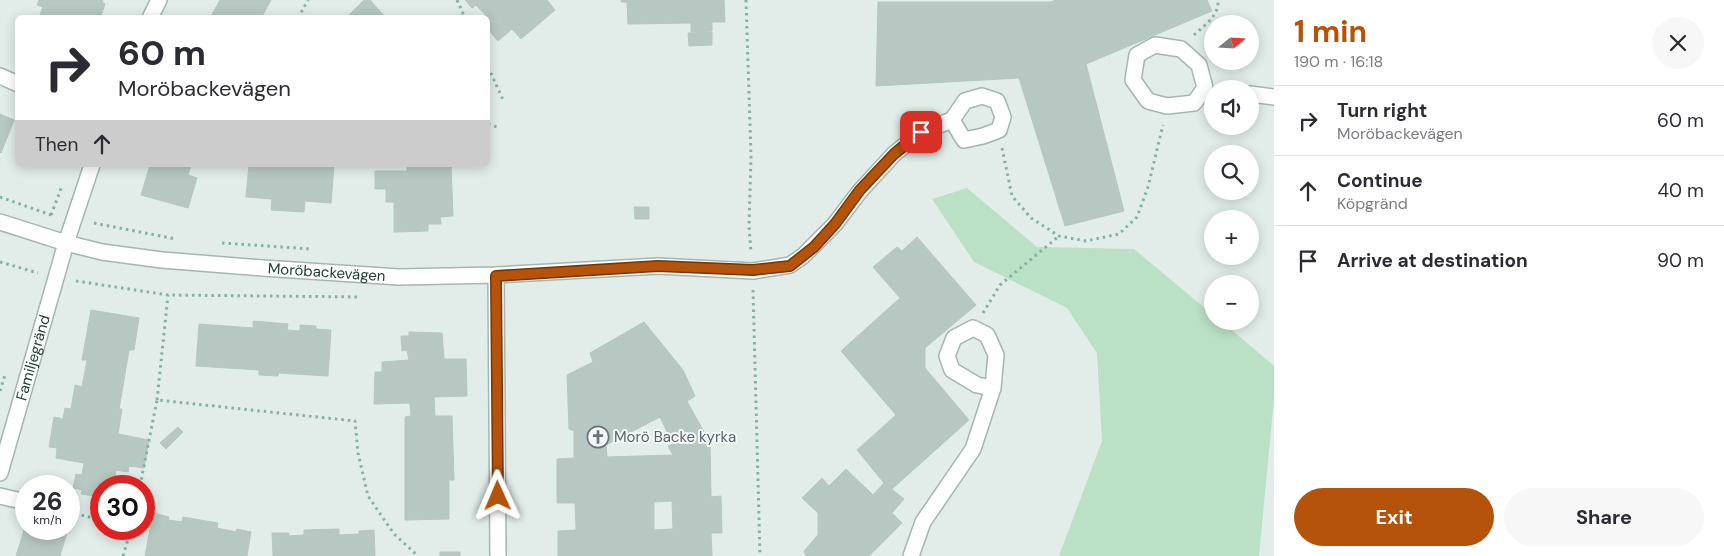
<!DOCTYPE html>
<meta charset="utf-8">
<style>
body{margin:0;font-family:"DM Sans",sans-serif;background:#f7f7f7;color:#2b2b33;height:100vh;display:flex;flex-direction:column;font-size:19px;white-space:nowrap}
*{box-sizing:border-box;margin:0}
p{font-size:16px;color:#7c7c81}
.icon{flex:none;width:28px;height:28px;fill:none;stroke:currentColor;stroke-width:2;stroke-linecap:round;stroke-linejoin:round}
.map{position:relative;flex:1;overflow:hidden}
.sheet{display:flex;flex-direction:column;background:#fff;width:450px}
.sheet>*{flex:none}
.banner{position:absolute;left:15px;top:15px;width:475px;height:152px;border-radius:8px;box-shadow:0 2px 12px #0003;background:#fff;color:#2b2b33;overflow:hidden}
.needle{width:32px;rotate:72deg}
.controls{position:absolute;left:1204px;top:15px;display:grid;gap:10px}
.controls a{display:grid;place-items:center;width:55px;height:55px;border-radius:50%;background:#fff;box-shadow:0 2px 12px #0003;font-size:25px}
.speed{position:absolute;left:15px;top:475px;display:flex;gap:10px;font-size:25px;font-weight:700;text-align:center}
.speed>*{display:grid;place-content:center;width:65px;height:65px;border-radius:50%;background:#fff;box-shadow:0 2px 12px #0003;line-height:1}
.speed small{font-size:12px;font-weight:400}
.speed .limit{border:8px solid #d22;background:#fff;color:#111}
.pin{position:absolute;display:grid;place-items:center;width:42px;height:42px;color:#fff;margin:-21px;border-radius:10px;box-shadow:0 2px 8px #0006}
.me{position:absolute;width:55px;margin:-28px;rotate:359deg;stroke-linejoin:round;filter:drop-shadow(0 0 4px #0008)}
.turn{display:flex;align-items:center;gap:18px;height:105px;padding:0 20px;font-size:22px}
.turn .icon{width:65px;height:65px;stroke-width:2.5}
.turn b{display:block;font-size:35px;line-height:42px}
.then{display:flex;align-items:center;height:48px;padding:0 20px;background:#0003;gap:10px;font-size:19px}
.round{display:grid;place-items:center;flex:none;width:52px;height:52px;border-radius:26px;background:#f7f7f7}
.overview{display:flex;align-items:center;justify-content:space-between;height:85px;padding:0 20px}
h1{font-size:30px;font-weight:700;line-height:38px;color:#b45309}
.primary-button{display:flex;gap:10px;margin-top:auto;padding:10px 20px}
.primary-button a{flex:1;height:58px;border-radius:30px;background:#b45309;color:#fff;font-size:20px;font-weight:700;line-height:58px;text-align:center}
.primary-button a+a{background:#f7f7f7;color:#2b2b33}
ul{padding:0;list-style:none}
li{display:flex;align-items:center;gap:15px;height:70px;padding:0 20px;border-top:1px solid #e1e1e2}
li div{flex:1}
li b{display:block;font-size:19px}
li em{font-style:normal}
main{display:flex;flex:1;min-height:0}
.map>svg:first-child{display:block}
.green{fill:#bae0c5}
.building{fill:#b7c8c2;stroke:#b4c7c0;fill-rule:evenodd}
.lines{fill:none;stroke-linecap:round;stroke-linejoin:round}
.minor-casing{stroke:#a4b6b0;stroke-width:18}
.path{stroke:#81b3a5;stroke-width:3;stroke-dasharray:2.5 4;stroke-linecap:butt}
.minor{stroke:#fff;stroke-width:15}
.route-casing{stroke:#753606;stroke-width:12}
.route{stroke:#b45309;stroke-width:9}
.labels{text-anchor:middle;dominant-baseline:central;stroke-width:4;stroke-linejoin:round;paint-order:stroke}
.street-label{font-size:15px;fill:#214038;stroke:#f3f9f6}
.worship-label{font-size:15px;fill:#5b616d;stroke:#f3f9f6;text-anchor:start}
</style>
<main>
<div class="map">
<svg width="1274" height="556" viewBox="0 0 1274 556">
<rect width="100%" height="100%" fill="#e2ede9"/>
<path class="green" d="M967,188L1037,247L1134,249L1212,314V321H1221L1274,366V399L1259,556H1059L1102,441L1097,353L1067,308L974,262L932,199Z"/>
<path class="building" d="M39,0H103L102,2L105,4L100,18H39L43,7L37,5Z
M220,0H271L262,16L259,15L257,18H210Z
M364,0H370L386,18H346Z
M465,0H547L555,10L521,39L512,29L498,41L488,29V25L490,23L488,18L476,5L472,8Z
M621,0H724L725,22H712V31L691,32V23L628,24L627,2H621Z
M1056,0H1207L1212,11L1086,64L1124,211L1065,226L1019,78L876,86L878,2H1051Z
M712,32V45L689,46L688,33Z
M0,114L14,120L1,153L0,152Z
M150,165H191L188,175L197,178L188,208L141,195Z
M249,165H334L331,203L305,201L304,212L271,210L272,199L246,197Z
M407,165H451L453,216L440,217L441,224H428V231L394,232V202H386V189H375V171H407Z
M634,207H649V219H635Z
M917,237L976,305L925,348V368L969,420L892,489L884,483L857,450L896,415L841,351L900,298L873,267L897,247L902,251Z
M91,310L139,318L134,350H129L119,409H122L118,434L149,440L144,468L129,466L128,472L116,470L113,486H101V497L81,494L82,490L73,488L76,474L82,475L84,463L56,458L57,448L49,447L54,417L63,419L65,408L71,409L75,385L82,387L87,360H82Z
M253,321L288,324L287,330L300,331V325L316,326V329L331,330L328,376L278,373V376L259,375V370L196,366L199,324L253,328Z
M644,322L683,370L695,396L687,401L710,443L711,497L721,496L722,533H711L712,556H558V531L576,530L575,503H557V459L574,458V431L569,429L567,375L593,362L590,353ZM660,417L673,444L668,446L673,455L607,457L606,445ZM672,501L673,529L654,530V502Z
M409,332L442,333L444,359H466L467,396L434,397L435,416H452L454,480H449V519L405,520V417L411,416L410,403L374,404L375,372H382V362L409,360L407,350L402,351L401,336H409Z
M178,427L183,432L166,449L160,443Z
M846,469L873,495L884,483L904,499L892,513L902,523L869,556H806L804,551L818,535V513L802,498L822,478L829,486Z
M153,513L169,517L168,520L182,522L183,517L218,523L217,528L236,532L237,529L251,532L247,556H145Z
M26,524V529H68L60,556H16Z
M339,529V535L359,534V531L374,530L375,556H273L272,533H289V536L304,535V530Z
M440,552H460V556H440Z"/>
<g class="lines">
<g class="minor-casing">
<g id="minor">
<path d="M150,18L159,0"/>
<path d="M1155,45L1181,49L1199,65L1205,88L1194,103L1167,106L1148,101L1133,80L1137,55Z"/>
<path d="M0,76L18,84"/>
<path d="M1250,94L1274,97"/>
<path d="M982,96L997,101L1003,117L999,130L983,136L964,140L952,120L965,101Z"/>
<path id="s1" d="M0,222L66,243L102,252L162,260L263,268L399,277L496,275L658,266L753,271L790,265L803,256L835,224L860,191L894,154L921,132L952,120"/>
<path d="M496,275L498,556"/>
<path id="s2" d="M0,473L66,243L92,165"/>
<path d="M0,496L26,502"/>
<path d="M911,556L923,522L973,449L993,388L996,355L987,335L973,328L954,338L947,356L952,370L977,385L993,388"/>
</g>
</g>
<path class="path" d="M457,0L465,18
M746,0L751,157L749,226L751,252
M298,18L308,0
M1194,35C1205,25 1219,16 1218,0
M488,67L504,102
M488,124L497,127
M1002,148L1012,196L1031,218L1059,236L1086,241L1119,234L1137,217L1148,187L1163,125
M0,197L51,215
M51,215L62,186
M94,223L176,239
M222,243L311,249
M0,262L38,273
M76,281L168,295L361,297
M753,290L760,556
M983,313L1000,285L1059,236
M0,391L5,375
M157,400L168,295
M140,486L157,400L355,421L358,453L368,496L394,534L418,556
M69,512L101,520
M123,556L131,529"/>
<use href="#minor" class="minor"/>
</g>
<g class="lines">
<g class="route-casing">
<path id="route" d="M498,496L496,276L658,266L753,270L790,266L814,247L835,224L860,190L894,154L921,132"/>
</g>
<use href="#route" class="route"/>
</g>
<defs>
<g id="church-ring" transform="scale(1.125)"><circle r="9.5" fill="#f3f9f6" stroke="#6b7280" stroke-width="1.5"/><path d="M-1.2-6h2.4v3.5h3.3v2.4h-3.3V6h-2.4V-.1h-3.3v-2.4h3.3Z" fill="#6b7280"/></g>
</defs>
<g fill-rule="evenodd">
<use href="#church-ring" x="598" y="437"/>
</g>
<g class="labels">
<g class="street-label">
<text stroke="none"><textPath href="#s1" startOffset="332">Moröbackevägen</textPath></text>
<text stroke="none"><textPath href="#s2" startOffset="120">Familjegränd</textPath></text>
</g>
<g class="worship-label">
<text x="614" y="437">Morö Backe kyrka</text>
</g>
</g>
</svg>
<div class="controls">
<a><svg class="needle" viewBox="-14 -14 28 28"><path d="M0-13l5 13h-10z" fill="#e53935"/><path d="M0 13l5-13h-10z" fill="#7c7c81"/></svg></a>
<a><svg class="icon" aria-label="sound" viewBox="0 0 24 24"><path d="M4 9h4l5-4v14l-5-4H4zM17 9q2 3 0 6"/></svg></a>
<a><svg class="icon" aria-label="search" viewBox="0 0 24 24"><circle cx="10" cy="10" r="6"/><path d="M15 15l6 6"/></svg></a>
<a>+</a>
<a>−</a>
</div>
<div class="speed"><div>26<small>km/h</small></div><div class="limit">30</div></div>
<div class="pin" style="left:921px;top:132px;background:#d93025"><svg class="icon" aria-label="arrive" viewBox="0 0 24 24"><path d="M6 21V4h12l-3 4 3 4H6"/></svg></div>
<svg class="me" style="left:498px;top:496px" viewBox="-20 -20 40 40"><path d="M0-17L14 15 0 8-14 15z" fill="#b45309" stroke="#fff" stroke-width="4"/></svg>
<div class="banner">
<div class="turn"><svg class="icon" aria-label="right" viewBox="0 0 24 24"><path d="M7 20v-9h11M14 6l5 5-5 5"/></svg><div><b>60 m</b>Moröbackevägen</div></div>
<div class="then">Then<svg class="icon" aria-label="ahead" viewBox="0 0 24 24"><path d="M12 20V5M6 11l6-6 6 6"/></svg></div>
</div>
</div>
<section class="sheet">
<div class="overview"><div><h1>1 min</h1><p>190 m · 16:18</p></div><a class="round"><svg class="icon" aria-label="close" viewBox="0 0 24 24"><path d="M6 6l12 12M18 6L6 18"/></svg></a></div>
<ul>
<li><svg class="icon" aria-label="right" viewBox="0 0 24 24"><path d="M7 20v-9h11M14 6l5 5-5 5"/></svg><div><b>Turn right</b><p>Moröbackevägen</p></div><em>60 m</em></li>
<li><svg class="icon" aria-label="ahead" viewBox="0 0 24 24"><path d="M12 20V5M6 11l6-6 6 6"/></svg><div><b>Continue</b><p>Köpgränd</p></div><em>40 m</em></li>
<li><svg class="icon" aria-label="arrive" viewBox="0 0 24 24"><path d="M6 21V4h12l-3 4 3 4H6"/></svg><div><b>Arrive at destination</b></div><em>90 m</em></li>
</ul>
<div class="primary-button"><a>Exit</a><a>Share</a></div>
</section>
</main>
